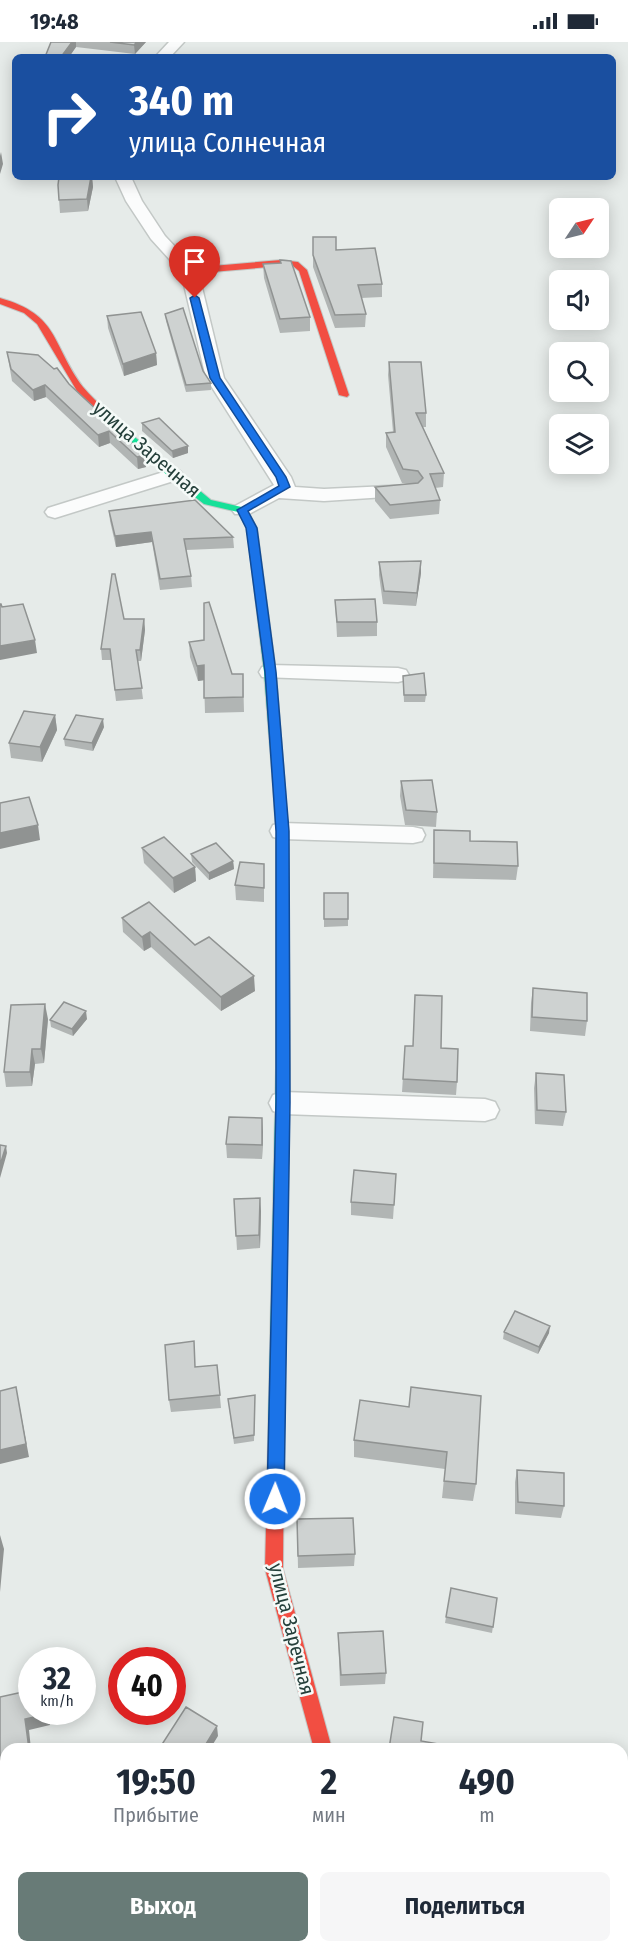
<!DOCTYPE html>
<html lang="ru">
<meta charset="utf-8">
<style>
body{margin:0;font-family:"Fira Sans Condensed",sans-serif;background:#f6f6f7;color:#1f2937;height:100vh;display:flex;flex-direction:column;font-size:22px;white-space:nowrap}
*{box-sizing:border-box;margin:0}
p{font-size:20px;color:#747a83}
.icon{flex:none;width:33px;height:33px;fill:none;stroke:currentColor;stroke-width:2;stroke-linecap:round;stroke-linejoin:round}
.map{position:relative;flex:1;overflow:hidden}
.panel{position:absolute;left:0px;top:1701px;width:628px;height:210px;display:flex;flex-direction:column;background:#fff;border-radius:18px 18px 0 0;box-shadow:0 3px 15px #0003}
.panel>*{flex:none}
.top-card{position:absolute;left:12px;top:12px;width:604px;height:126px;border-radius:9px;box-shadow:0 3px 15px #0003;background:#1a4fa0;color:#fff;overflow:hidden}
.needle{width:39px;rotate:55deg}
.controls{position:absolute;left:549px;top:156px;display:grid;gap:12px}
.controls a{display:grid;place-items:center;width:60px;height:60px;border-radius:9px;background:#fff;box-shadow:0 3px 15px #0003;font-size:30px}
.speed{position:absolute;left:18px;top:1605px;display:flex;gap:12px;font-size:30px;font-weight:700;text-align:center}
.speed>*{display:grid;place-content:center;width:78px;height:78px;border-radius:50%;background:#fff;box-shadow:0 3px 15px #0003;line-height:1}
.speed small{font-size:15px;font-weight:400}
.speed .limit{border:9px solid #d22;background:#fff;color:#111}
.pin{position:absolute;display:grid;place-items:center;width:51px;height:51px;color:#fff;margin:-62px -26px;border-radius:50% 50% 50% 0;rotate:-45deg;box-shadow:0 0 6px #0007}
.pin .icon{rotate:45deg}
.me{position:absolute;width:66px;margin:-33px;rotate:1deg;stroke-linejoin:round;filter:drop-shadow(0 0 4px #0008)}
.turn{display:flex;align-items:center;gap:21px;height:126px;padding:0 18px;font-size:27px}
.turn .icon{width:78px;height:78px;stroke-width:2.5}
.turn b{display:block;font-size:42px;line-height:51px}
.eta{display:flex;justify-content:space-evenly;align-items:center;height:102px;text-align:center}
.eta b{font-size:36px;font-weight:700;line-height:42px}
.action{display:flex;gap:12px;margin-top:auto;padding:12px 18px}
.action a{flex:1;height:69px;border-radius:9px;background:#687b77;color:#fff;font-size:24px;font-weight:700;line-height:69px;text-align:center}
.action a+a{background:#f6f6f7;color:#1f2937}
.status{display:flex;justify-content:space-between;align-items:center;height:42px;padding:0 30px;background:#fff;direction:ltr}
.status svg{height:16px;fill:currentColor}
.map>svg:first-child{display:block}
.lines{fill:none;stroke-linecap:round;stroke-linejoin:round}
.street-casing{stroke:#c3c8c6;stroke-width:3}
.fast-casing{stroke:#c2c9c7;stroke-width:2}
.jam-casing{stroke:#c2c9c7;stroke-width:2}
.street{fill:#fbfcfc;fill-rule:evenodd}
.fast{fill:#16e098;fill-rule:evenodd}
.jam{fill:#f24e42;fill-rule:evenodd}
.wall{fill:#b1b5b4}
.shaded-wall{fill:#909392}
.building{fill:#ced2d1;stroke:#909392;stroke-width:1.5}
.route{fill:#1a73e8;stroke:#114b97;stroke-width:1.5}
.labels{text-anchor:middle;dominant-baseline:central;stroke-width:5;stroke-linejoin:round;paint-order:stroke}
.street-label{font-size:20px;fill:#243f3a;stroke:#f5faf8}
</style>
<div class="status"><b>19:48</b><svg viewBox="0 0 49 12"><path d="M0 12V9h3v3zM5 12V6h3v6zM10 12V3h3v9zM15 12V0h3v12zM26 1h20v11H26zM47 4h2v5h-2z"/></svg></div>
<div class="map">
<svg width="628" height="1911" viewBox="0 0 628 1911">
<rect width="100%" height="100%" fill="#e6ebe9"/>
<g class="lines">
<g class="street-casing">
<path id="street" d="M169,0H184L170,15H155Z
M115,135H131L142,159L165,194L198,229L224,336L291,435L295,445L324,447L410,443L417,445L420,449L417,453L324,459L279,456L249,472H235L232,468L235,464L274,443L206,336L181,230L151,197L126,159Z
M173,427L180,429L183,433L180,437L55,476L48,474L45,470L48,466Z
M270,623L398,626L406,628L409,633L406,638L398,640L262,635L259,630L262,625Z
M282,781L413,785L422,787L425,793L422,799L413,801L282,797L273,795L270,789L273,783Z
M283,1050L485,1057L495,1060L499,1068L495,1076L485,1079L283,1072L273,1069L269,1061L273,1053Z
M358,1905H398L399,1911H359Z"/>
</g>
<g class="fast-casing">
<path id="fast" d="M131,392L211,458L246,466L257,486L276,630L284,731L282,734L278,735L272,731L264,630L247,486L238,470L204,462L169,435L128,397L126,395Z
M283,1021L288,1022L290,1026L284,1400L282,1405L276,1408L270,1405L268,1400L276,1026L278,1022Z"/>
</g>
<g class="jam-casing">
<path id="jam" d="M281,218L298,220L307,228L349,353L347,355L339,353L299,229L293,224H281L189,232L185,229L189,226Z
M0,256C60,273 51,302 83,345C97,362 118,378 134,393V397H128L77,349L37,282L24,271L0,262Z
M278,727L284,731L288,789L290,1026L288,1030H278L276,1026V789L272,731Z
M276,1392L282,1395L284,1400L283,1527L332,1707H314L265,1527L268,1400L270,1395Z"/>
</g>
<use href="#street" class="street"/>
<use href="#fast" class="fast"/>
<use href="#jam" class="jam"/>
</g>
<path class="wall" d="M51,0H146L135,12L76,5L69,15H45Z
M59,135H92L93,145L88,169L60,171L58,143Z
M313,195L382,242V255L361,256L366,272L365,285L335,286L313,225Z
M280,218L310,275V289L280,291L264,236L263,222L280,221Z
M165,272L211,341V348L186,350L166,279Z
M107,274L156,311L157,323L124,334L108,286Z
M7,310L69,342L146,425L138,427L110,401L99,405L46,355L34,359L12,339Z
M389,320L426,371V385H423L444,431L443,445L435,446L440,458L439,472L390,477L375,459V445L410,442L402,441L386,405V391L393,390L388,333Z
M142,381L188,411L173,416L142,389Z
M109,469L233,495L234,506L186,508L191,534L192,545L160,548L152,500L116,505L110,479Z
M379,520L421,531L416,564L383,562L379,533Z
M335,558L377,580V594L337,595Z
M124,577H144L145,588L141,619H138L143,657L116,659L111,618H102L101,607Z
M189,600L232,632H243L244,670L205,671L204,638L198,639L190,615Z
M403,634L426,653L425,660H404Z
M55,673L57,688L42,720L11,716L9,701Z
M104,685L93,709L65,704L64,697Z
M401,739L437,770L436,785L405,783L400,754Z
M434,788L470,799L518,824L516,838L433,836Z
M142,806L195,825L196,839L174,851L144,821Z
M191,812L233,819L234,827L209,838L192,820Z
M264,822V860L236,858L235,843Z
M324,851H348V884L324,885Z
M122,876L195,903L255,949L221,969L151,905L144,909L123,890Z
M533,946L587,979L585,994L530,989L531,961Z
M48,977L44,1021L35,1022L32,1044L6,1045L4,1030Z
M87,977L73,994L51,985L50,978Z
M405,1004L441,1006L457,1040L456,1053L402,1050Z
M536,1031L566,1070L563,1084L535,1082L534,1046Z
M263,1090L262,1117L227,1116L226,1102Z
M396,1132L393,1177L351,1173V1160Z
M234,1157L261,1169L260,1206L237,1208Z
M504,1290L549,1291L538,1312L503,1297Z
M217,1323L221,1366L171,1370L169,1358L196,1325Z
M255,1353L254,1399L234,1402L228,1357Z
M409,1365L476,1442L473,1459L442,1456L445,1427L354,1415V1398Z
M517,1428L564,1464L561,1476L515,1472V1440Z
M297,1477L355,1512L354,1524L298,1526Z
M451,1546L497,1556L492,1591L445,1581Z
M338,1591L386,1631L385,1642L340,1644Z
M316,1905H359V1911H318Z"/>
<path class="shaded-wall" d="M72,0H76V5L69,15H61Z
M137,0H146L135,12L134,3Z
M1,110L3,122L0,132V114Z
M91,135H92L93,145L88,169L87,157Z
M156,311L157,323L124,334L123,322Z
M45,343L46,355L34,359L33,348Z
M109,389L110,401L99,405L98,393Z
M188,404V411L173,416L172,409Z
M145,413L146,425L138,427L137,415Z
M151,490L152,500L116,505L115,494Z
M421,519V531L416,564L417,551Z
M144,577L145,588L141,619L140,608Z
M35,598L37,611L0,618V604Z
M204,623L205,638L198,639L197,624Z
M55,673L57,688L42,720L40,705Z
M103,677L104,685L93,709L92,701Z
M38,783L40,798L0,807V791Z
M233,819L234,827L209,838V831Z
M195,825L196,839L174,851L173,836Z
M150,890L151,905L144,909L142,895Z
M254,934L255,949L221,969V955Z
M45,962L48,977L44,1021L41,1007Z
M86,969L87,977L73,994L72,987Z
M32,1007L35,1022L32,1044L30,1030Z
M262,1076L263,1090L262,1117Z
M6,1104L7,1111L0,1136V1123Z
M260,1156L261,1169L260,1206L259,1193Z
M550,1284L549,1291L538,1312L539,1305Z
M16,1345L29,1415L0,1422V1408Z
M0,1493L4,1507L0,1550Z
M46,1670H48L50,1683L29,1688L31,1707H29L25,1677Z
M217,1684L218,1694L210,1707H203Z
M6,1719V1731L0,1732V1721Z
M111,1905H124L117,1911H104Z
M358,1905H359V1911H342Z"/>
<path class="building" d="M51,0H72L61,15H45Z
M110,0H137L134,3Z
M59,135H91L87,157L59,158L58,143Z
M313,195H336V208L375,206L382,242L358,243L366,272L335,273L313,213Z
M280,218L291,219L310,275L280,277L263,222L281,221Z
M183,266L203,329L211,341L186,343L165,272Z
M141,270L156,311L123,322L107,274Z
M7,310L38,313L54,327L57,326L69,342L145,413L137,415L109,389L98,393L45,343L33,348L11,327Z
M389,320H421L426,371H416L444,431L430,432L440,458L390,463L375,445L418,441L423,436L418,429L403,427L386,391L395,390Z
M159,376L188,404L172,409L142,381Z
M195,458L233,495L184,497L191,534L160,537L151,490L115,494L109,469Z
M421,519L417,551L384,549L379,520Z
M112,532H115L124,577H144L140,608H136L142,646L115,648L110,607H101Z
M375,557L377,580H337L335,558Z
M209,560L232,632H243V655L204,656V623L197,624L189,600L204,598V561Z
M0,562H1L2,565L23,562L35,598L0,604Z
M424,631L426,653H404L403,634Z
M24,669L55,673L40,705L9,701Z
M76,673L103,677L92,701L64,697Z
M432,738L437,770L406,768L401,739Z
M29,755L38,783L0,791V761Z
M434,788L470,789V799L517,800L518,824L434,821Z
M164,795L195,825L173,836L142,806Z
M216,801L233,819L209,831L191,812Z
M240,820L264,822V846L235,843Z
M324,851H348V877H324Z
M149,860L195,903L209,895L254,934L221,955L150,890L142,895L122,876Z
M533,946L587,951V979L532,975Z
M415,953L442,954L441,1006L458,1007L457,1040L403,1037L405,1004H413Z
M64,960L86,969L72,987L50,978Z
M45,962L41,1007H32L30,1030H4L11,963Z
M536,1031L564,1033L566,1070L537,1068Z
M229,1075L262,1076V1103L226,1102Z
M0,1103L6,1104L0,1123Z
M354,1128L396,1132L394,1163L351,1160Z
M260,1156L259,1193L236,1194L234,1157Z
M515,1269L550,1284L539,1305L504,1290Z
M194,1299L195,1325L217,1323L220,1353L169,1358L165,1303Z
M16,1345L26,1402L0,1408V1349Z
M411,1345L481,1354L476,1442L444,1439L447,1410L354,1398L360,1358L409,1365Z
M255,1353L254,1393L234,1396L228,1357Z
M517,1428L564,1431V1464L518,1460Z
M353,1476L355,1512L298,1514L297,1477Z
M451,1546L497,1556L493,1585L446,1575Z
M383,1589L386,1631L341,1633L338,1591Z
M32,1648V1670H46L47,1672L25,1677L29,1707H6V1719L0,1721V1655Z
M186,1665L217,1684L203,1707H159Z
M394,1675L423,1680L421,1699L467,1707H389Z
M63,1905H111L104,1911H67Z
M230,1905H243L244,1911H209Z
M319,1905H358L342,1911H321Z
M442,1905H518V1911H442Z"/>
<path class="route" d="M195,253L199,256L220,336L286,435L290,445L248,469L257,486L276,630L289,789L290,1060L284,1457L281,1463L275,1465L269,1463L267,1457L276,1060V789L265,630L246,486L237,468L279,444L276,435L210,336L190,256Z"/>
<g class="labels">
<g class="street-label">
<text transform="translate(147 407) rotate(41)">улица Заречная</text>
<text transform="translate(292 1587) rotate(76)">улица Заречная</text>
</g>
</g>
</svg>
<div class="controls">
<a><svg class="needle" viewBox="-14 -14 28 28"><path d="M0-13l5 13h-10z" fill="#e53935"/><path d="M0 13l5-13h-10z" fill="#747a83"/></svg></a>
<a><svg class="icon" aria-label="sound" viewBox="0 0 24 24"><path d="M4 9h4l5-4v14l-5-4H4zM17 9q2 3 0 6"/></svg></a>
<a><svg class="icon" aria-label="search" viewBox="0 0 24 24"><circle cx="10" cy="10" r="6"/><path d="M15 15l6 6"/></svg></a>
<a><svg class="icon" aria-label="layers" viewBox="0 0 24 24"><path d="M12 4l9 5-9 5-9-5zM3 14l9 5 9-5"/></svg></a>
</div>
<div class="speed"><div>32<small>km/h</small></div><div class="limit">40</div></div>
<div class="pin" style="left:195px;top:256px;background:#d93025"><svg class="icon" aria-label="arrive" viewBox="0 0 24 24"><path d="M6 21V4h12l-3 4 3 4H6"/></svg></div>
<svg class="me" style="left:275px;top:1457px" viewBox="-20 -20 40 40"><circle r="17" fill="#1a73e8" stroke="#fff" stroke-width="3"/><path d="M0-11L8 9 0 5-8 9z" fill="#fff"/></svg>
<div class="top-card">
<div class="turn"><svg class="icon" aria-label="right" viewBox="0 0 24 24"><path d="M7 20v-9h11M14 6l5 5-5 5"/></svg><div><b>340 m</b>улица Солнечная</div></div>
</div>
<section class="panel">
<div class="eta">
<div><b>19:50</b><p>Прибытие</p></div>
<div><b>2</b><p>мин</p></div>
<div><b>490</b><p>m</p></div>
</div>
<div class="action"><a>Выход</a><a>Поделиться</a></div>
</section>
</div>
